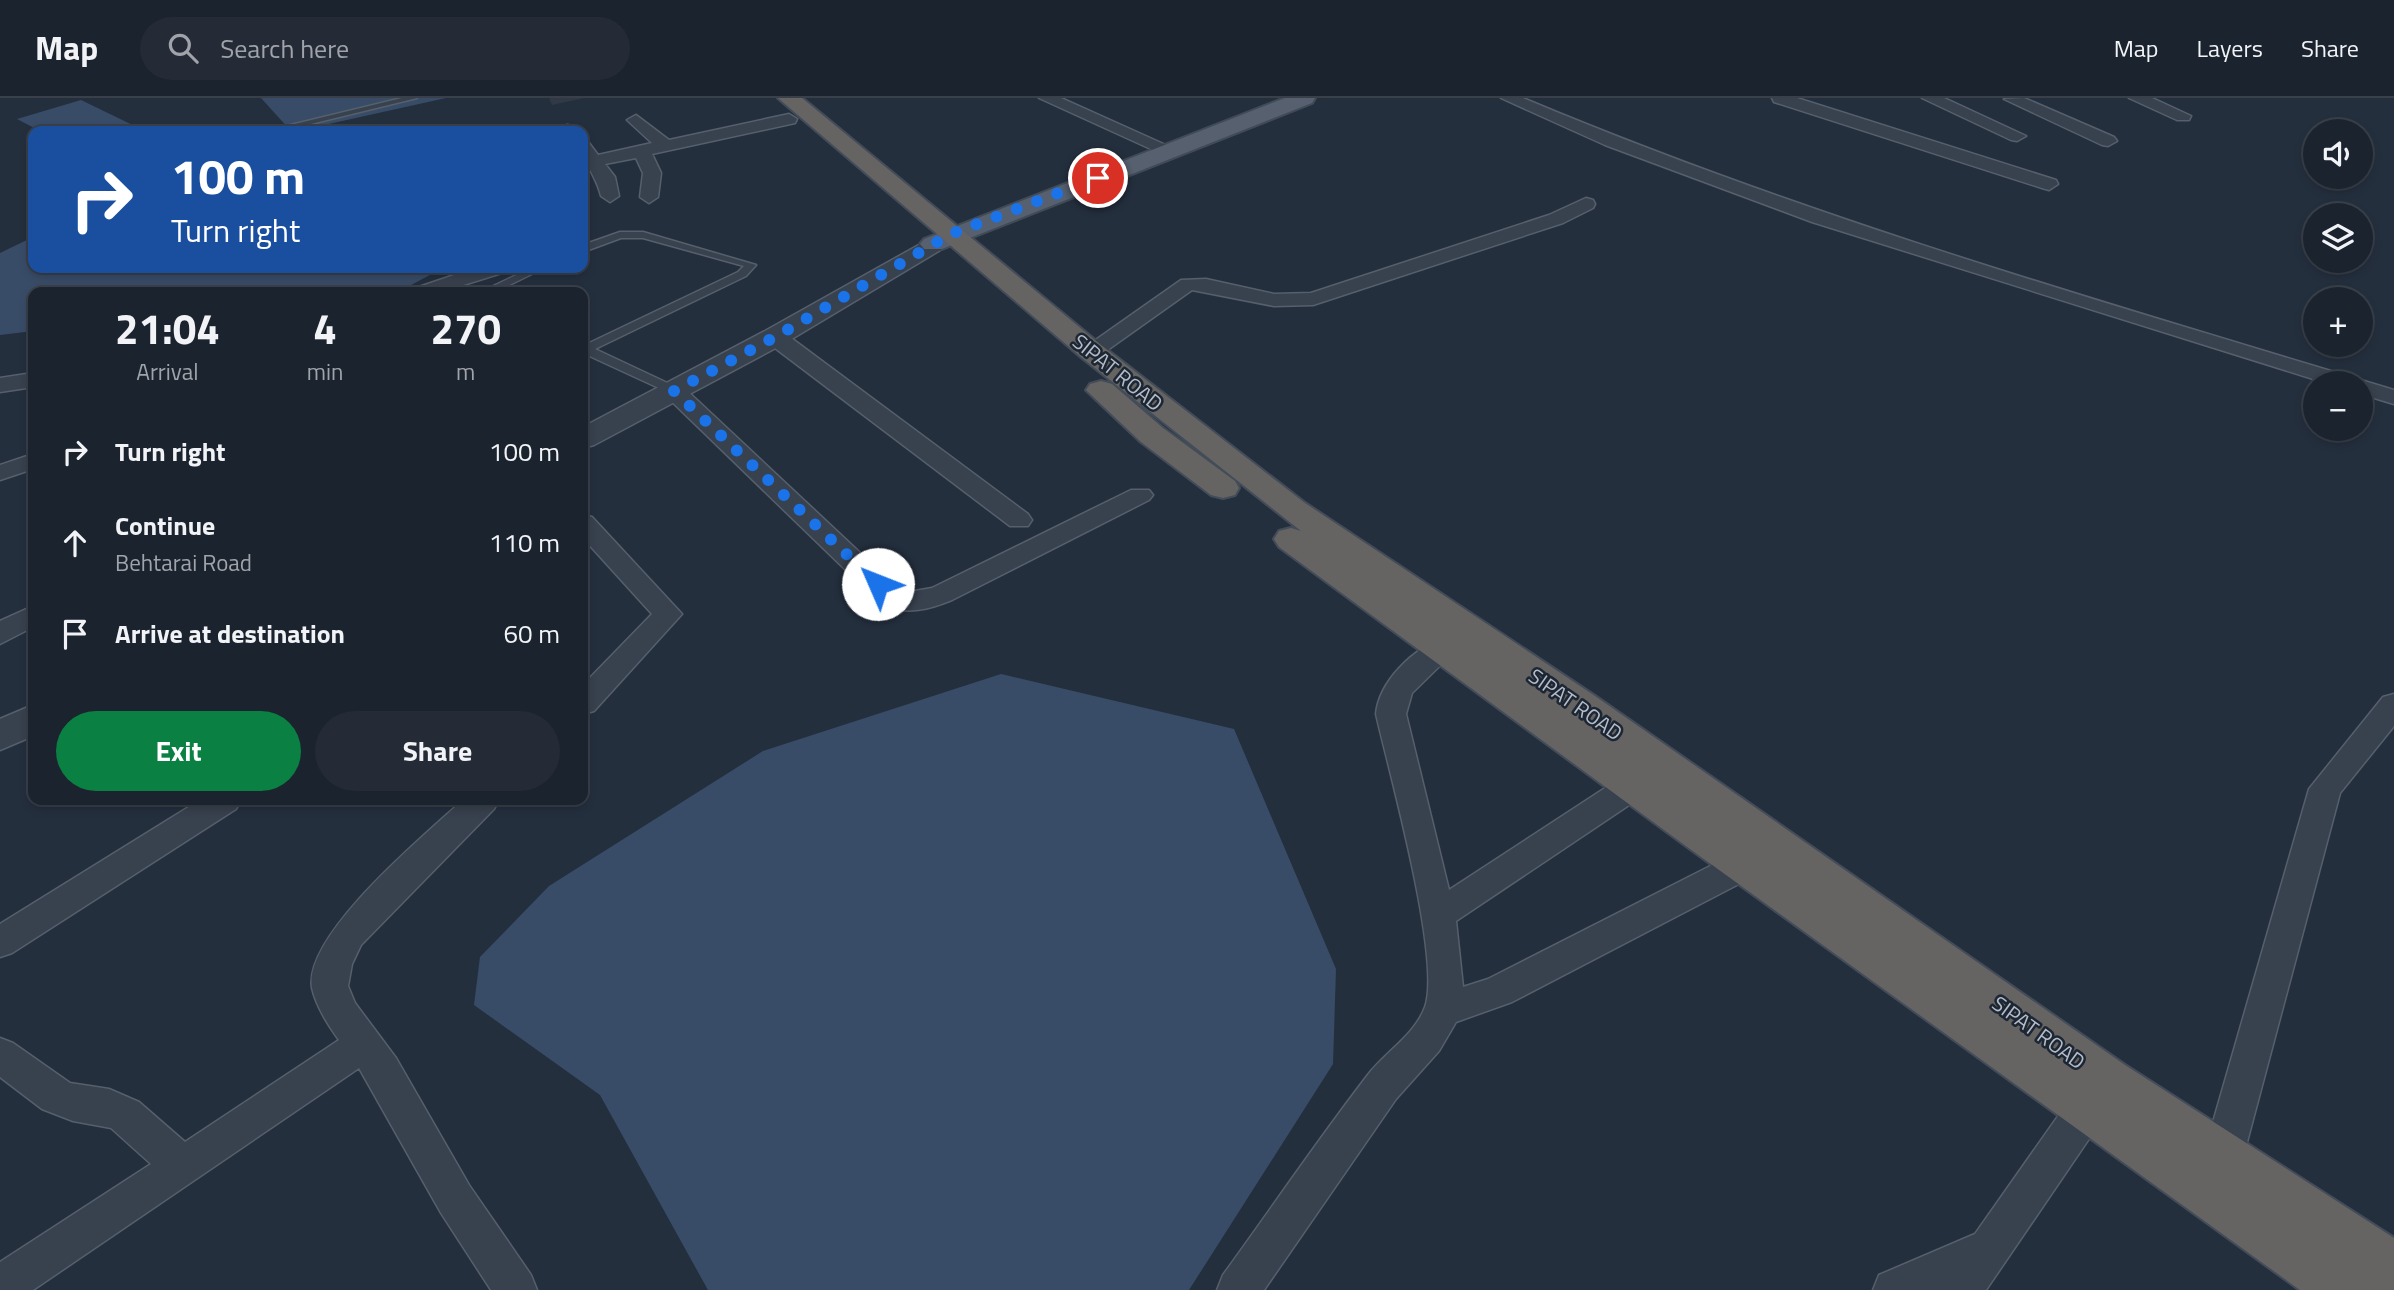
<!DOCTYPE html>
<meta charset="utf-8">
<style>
body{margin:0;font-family:"Titillium Web",sans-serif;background:#242b36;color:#f1f3f6;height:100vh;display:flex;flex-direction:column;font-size:26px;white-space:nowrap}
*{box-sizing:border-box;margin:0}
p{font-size:23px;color:#a0a4aa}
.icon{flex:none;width:38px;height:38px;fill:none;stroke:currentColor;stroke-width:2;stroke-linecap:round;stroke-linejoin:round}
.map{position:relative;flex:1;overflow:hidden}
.details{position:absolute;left:28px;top:189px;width:560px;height:518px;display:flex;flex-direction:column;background:#1b232e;border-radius:14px;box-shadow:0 4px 10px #0003,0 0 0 2px #39404a}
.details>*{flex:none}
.guide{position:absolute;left:28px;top:28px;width:560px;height:147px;border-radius:14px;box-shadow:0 4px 10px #0003,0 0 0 2px #39404a;background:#1a4fa0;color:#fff;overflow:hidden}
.fabs{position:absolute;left:2303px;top:21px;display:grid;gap:14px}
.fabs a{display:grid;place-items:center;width:70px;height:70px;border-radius:50%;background:#1b232e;box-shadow:0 4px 10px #0003,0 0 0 2px #39404a;font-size:35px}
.pin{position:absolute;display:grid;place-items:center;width:60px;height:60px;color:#fff;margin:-30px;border:4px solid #fff;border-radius:50%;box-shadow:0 2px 7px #0007}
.me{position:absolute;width:77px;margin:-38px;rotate:314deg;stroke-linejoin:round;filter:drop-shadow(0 0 5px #0008)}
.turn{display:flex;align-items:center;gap:24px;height:147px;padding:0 28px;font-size:32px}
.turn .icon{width:91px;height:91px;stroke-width:2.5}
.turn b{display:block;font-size:49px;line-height:60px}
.eta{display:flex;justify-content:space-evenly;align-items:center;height:119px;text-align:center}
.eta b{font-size:42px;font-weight:700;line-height:49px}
.action{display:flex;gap:14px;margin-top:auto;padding:14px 28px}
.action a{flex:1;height:80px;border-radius:42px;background:#0b8043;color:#fff;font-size:28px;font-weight:700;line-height:80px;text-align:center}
.action a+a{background:#242b36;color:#f1f3f6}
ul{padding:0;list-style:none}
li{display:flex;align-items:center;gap:21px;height:91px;padding:0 28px}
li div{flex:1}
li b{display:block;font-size:26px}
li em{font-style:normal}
header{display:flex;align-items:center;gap:42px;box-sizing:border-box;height:98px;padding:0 35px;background:#1b232e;border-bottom:2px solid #39404a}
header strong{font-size:33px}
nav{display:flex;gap:38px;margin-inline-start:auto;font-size:24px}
.search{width:490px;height:63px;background:#242b36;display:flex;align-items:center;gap:18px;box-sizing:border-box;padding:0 24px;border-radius:38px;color:#a0a4aa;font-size:26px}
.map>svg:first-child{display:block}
.water{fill:#394c67}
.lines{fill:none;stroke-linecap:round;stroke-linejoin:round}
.service-casing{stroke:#565f6c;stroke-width:3}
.minor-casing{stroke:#565f6c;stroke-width:3}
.tertiary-casing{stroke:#565f6c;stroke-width:3}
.primary-casing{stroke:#414a57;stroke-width:4}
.trunk-casing{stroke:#434c59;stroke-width:4}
.service{fill:#38414e;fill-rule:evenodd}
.minor{fill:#38414e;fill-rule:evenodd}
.tertiary{fill:#38414e;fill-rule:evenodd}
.primary{fill:#56606e;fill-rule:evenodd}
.trunk{fill:#656462;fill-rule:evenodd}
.shaded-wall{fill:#303945}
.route{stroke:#1a73e8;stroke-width:12;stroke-dasharray:0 21.6}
.labels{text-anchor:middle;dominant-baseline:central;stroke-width:5;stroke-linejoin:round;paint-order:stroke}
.street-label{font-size:21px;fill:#b4bcc9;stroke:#1d2633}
</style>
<header>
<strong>Map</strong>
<div class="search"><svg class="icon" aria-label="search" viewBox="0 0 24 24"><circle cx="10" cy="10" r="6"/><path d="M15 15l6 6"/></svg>Search here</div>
<nav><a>Map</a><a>Layers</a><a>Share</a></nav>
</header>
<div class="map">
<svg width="2394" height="1192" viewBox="0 0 2394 1192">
<rect width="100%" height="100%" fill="#242f3e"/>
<path class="water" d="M261,0H446L297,33H291Z
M81,2L145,33H40L17,21Z
M33,139V170H443L398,194H33V233L0,237V155Z
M1001,576L1234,631L1336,871L1333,966L1189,1192H708L600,997L474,907L480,859L549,788L763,653Z"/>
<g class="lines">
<g class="service-casing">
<path id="service" d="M402,0H417L282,33H266Z
M643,134L756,167L746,178L595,251L678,290L680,293L674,297L583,255V248L738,174L744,168L643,140H621L583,154V147L620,134Z
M531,170H544L495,194H481Z"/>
</g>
<g class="minor-casing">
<path id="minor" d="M1039,0H1061L1179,53L1170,58L1164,57Z
M1501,0H1523C1806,119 2102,204 2394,292V306L2361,296V285H2326L1812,124L1605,47Z
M1772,0H1797L2056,82L2058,86L2049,92L2042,90L1774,4Z
M1922,0H1944L2026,38L2017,43L2011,42Z
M2024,0L2114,39L2117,43L2108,48L2102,47L2004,1Z
M2129,0H2152L2191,18L2189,22H2177Z
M789,16L797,21L795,25L652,56L661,75L658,99L649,105L640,99L643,75L636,60L605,66L615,79L619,98L610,104L601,98C596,76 582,66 583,44L589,45L598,57L652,45L627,22L636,17L669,42Z
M568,27L578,33H560L562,28Z
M1586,100L1593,102L1595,106L1593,110L1563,125L1313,207L1274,208L1192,192L1099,258L1091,260L1080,253L1181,182L1206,181L1274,196L1311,195L1549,117Z
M475,170H508L505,174L441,194H413L416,190Z
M775,232L783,234L1028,416L1032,422L1028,428H1010L767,244L764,239L767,234Z
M33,275V289L0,294V280Z
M674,286L682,288L903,495L932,490L1131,392H1149L1153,397L1149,402L952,502C927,512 910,516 884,509L666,298L662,293L666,288Z
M33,356V371L0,382V367Z
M583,417L592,419L682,516L594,613L583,616V587L652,516L583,440Z
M33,508V529L0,546V523Z
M1443,541L1453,544L1457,551L1412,595L1406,616L1449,792L1622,679L1633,676L1644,679L1649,688L1644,697L1456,823L1463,889L1488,881L1732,757L1744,753L1756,757L1761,767L1756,777L1512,904L1456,924L1439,953L1396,1001L1264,1192H1217L1223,1177C1271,1111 1317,1043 1367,978C1384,955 1415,937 1425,909C1442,862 1389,673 1376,616C1379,584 1413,550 1443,541Z
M2394,596V628L2340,695L2243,1059L2237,1073L2223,1078L2209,1073L2203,1059L2309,691L2383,599Z
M200,702H241L236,711L12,855L0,859V826Z
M463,702H499L494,711L361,847L352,866L348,888L355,905L396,960L469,1087L531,1177L537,1192H491L441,1115L359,970L33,1192H0V1164L151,1066L111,1030L73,1023L42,1011L0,979V940L13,945L70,985L109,991L139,1004L185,1044L339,942C328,927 316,908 312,890C303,837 426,736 463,702Z
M2096,979L2110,984L2115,997L2110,1010L1986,1192H1873L1879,1177L1975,1136L2082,984Z"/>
</g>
<g class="tertiary-casing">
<path id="tertiary" d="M933,139L942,141L945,146L942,151L785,245L594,347L583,350V329L765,233Z
M33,607V638L0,652V621Z"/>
</g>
<g class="primary-casing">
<path id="primary" d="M1285,0H1315L1312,5L942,151H924L920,146L924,141Z"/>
</g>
<g class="trunk-casing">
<path id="trunk" d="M778,0H802L1101,247L1305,405L1595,598L2125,967L2394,1140V1192H2300L1690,751L1279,449L1274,441L1279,433L1291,430L1301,433L1081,259Z
M1101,283L1112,286L1163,330L1235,383L1239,390L1235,397L1223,400L1211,397L1141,344L1086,292L1090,286Z"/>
</g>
<use href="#service" class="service"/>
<use href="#minor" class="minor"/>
<use href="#tertiary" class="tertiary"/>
<use href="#primary" class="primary"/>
<use href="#trunk" class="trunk"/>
</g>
<path class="shaded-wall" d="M549,0H584L552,7Z"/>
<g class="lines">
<path class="route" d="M878,486L674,293L775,239L951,136L1098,80"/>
</g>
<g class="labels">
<g class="street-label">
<text transform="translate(1118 274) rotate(39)">SIPAT ROAD</text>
<text transform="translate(1576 606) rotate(35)">SIPAT ROAD</text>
<text transform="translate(2039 934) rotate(36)">SIPAT ROAD</text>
</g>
</g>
</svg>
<div class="fabs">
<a><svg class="icon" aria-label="sound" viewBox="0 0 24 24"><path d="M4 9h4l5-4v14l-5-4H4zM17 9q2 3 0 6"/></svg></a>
<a><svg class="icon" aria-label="layers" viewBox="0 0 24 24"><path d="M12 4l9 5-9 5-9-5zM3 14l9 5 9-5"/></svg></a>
<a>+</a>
<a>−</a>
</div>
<div class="pin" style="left:1098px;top:80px;background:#d93025"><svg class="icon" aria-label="arrive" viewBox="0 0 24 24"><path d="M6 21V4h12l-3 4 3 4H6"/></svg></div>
<svg class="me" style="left:878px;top:486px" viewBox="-20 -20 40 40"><circle r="19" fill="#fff"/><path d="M0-13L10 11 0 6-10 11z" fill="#1a73e8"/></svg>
<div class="guide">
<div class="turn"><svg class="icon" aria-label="right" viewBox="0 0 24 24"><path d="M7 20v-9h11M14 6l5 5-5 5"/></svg><div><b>100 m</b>Turn right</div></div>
</div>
<section class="details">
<div class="eta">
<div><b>21:04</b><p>Arrival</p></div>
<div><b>4</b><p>min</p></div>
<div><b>270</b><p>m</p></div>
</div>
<ul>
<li><svg class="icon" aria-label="right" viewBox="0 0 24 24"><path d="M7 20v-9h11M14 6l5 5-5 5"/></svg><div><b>Turn right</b></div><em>100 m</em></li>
<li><svg class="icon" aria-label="ahead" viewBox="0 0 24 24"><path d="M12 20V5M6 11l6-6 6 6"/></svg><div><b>Continue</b><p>Behtarai Road</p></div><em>110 m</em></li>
<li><svg class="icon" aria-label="arrive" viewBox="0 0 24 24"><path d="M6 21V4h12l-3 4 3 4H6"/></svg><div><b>Arrive at destination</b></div><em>60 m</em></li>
</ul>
<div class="action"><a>Exit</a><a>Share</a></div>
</section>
</div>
